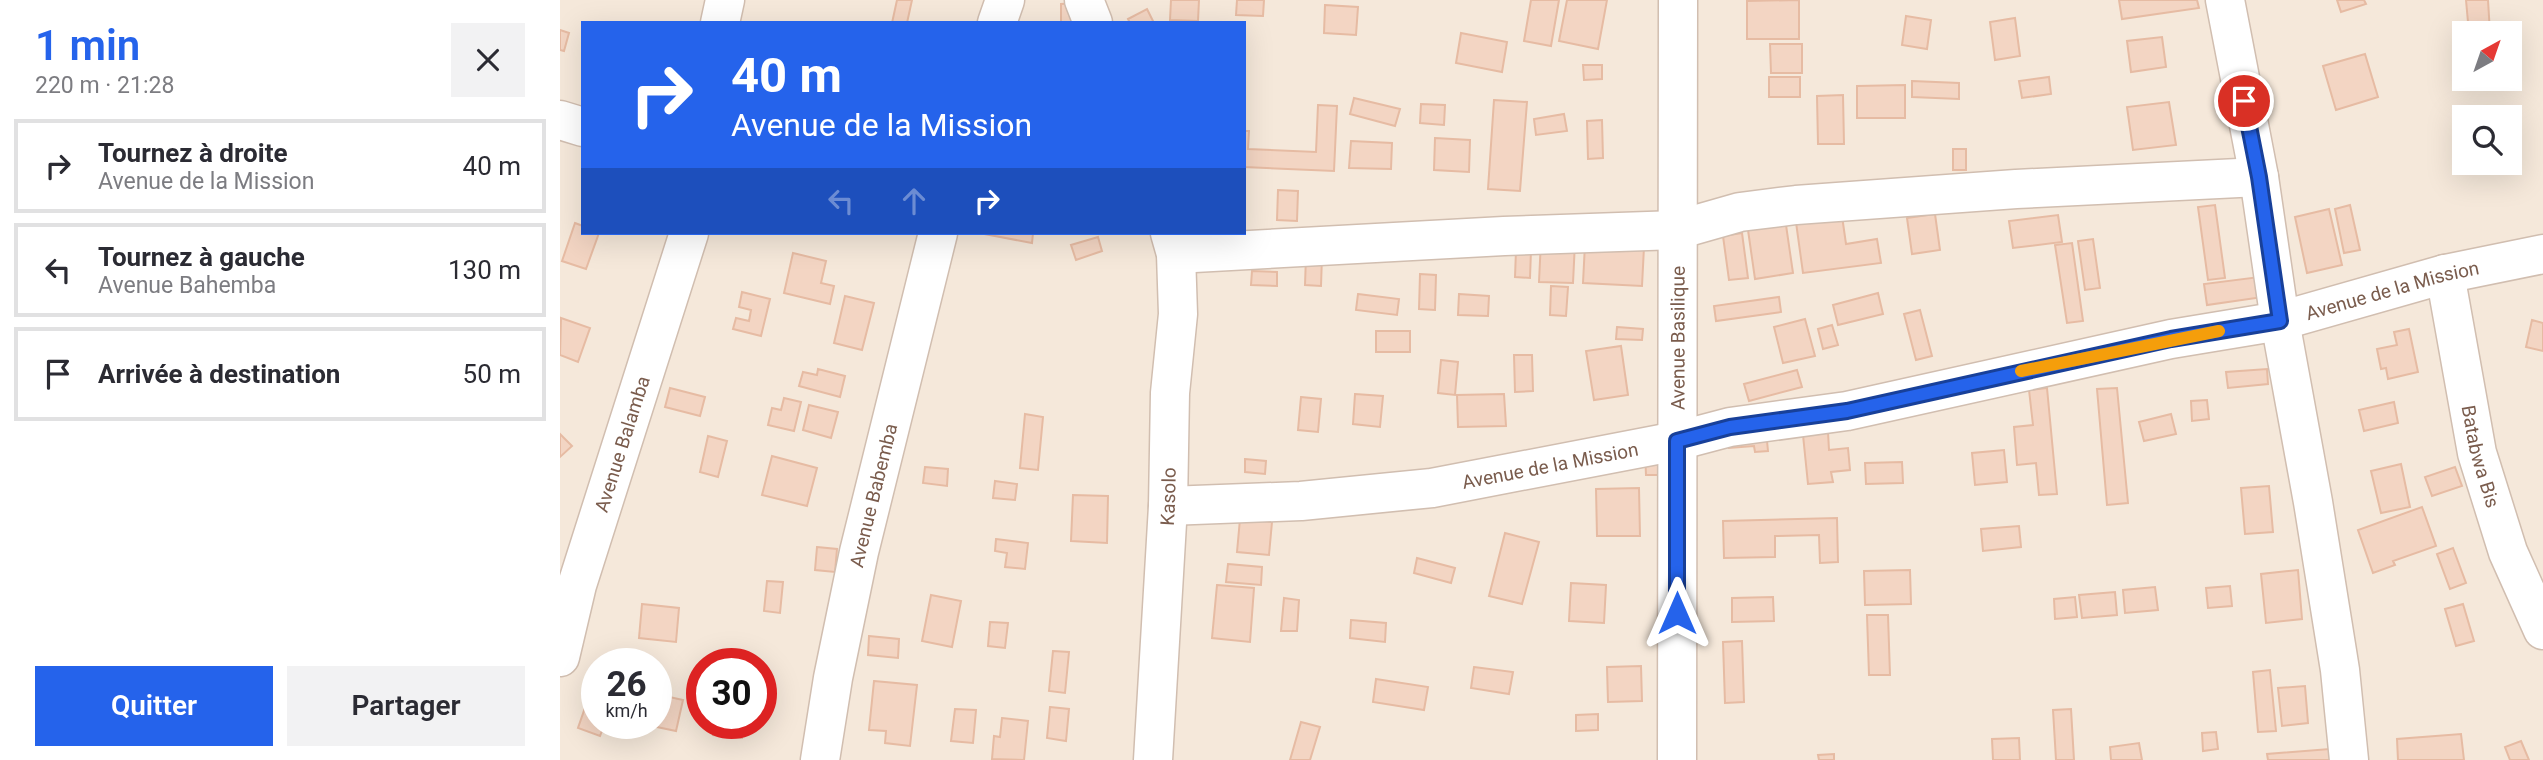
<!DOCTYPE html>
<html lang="fr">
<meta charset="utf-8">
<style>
body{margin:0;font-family:Roboto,sans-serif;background:#f2f2f3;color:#2b2b33;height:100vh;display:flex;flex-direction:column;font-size:26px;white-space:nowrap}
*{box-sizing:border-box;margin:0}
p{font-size:23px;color:#7c7c81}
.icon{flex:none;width:38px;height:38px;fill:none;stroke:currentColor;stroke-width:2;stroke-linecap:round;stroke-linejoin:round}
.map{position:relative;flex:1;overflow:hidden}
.side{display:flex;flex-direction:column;background:#fff;width:560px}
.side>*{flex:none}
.hud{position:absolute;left:21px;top:21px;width:665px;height:214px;border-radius:0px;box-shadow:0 7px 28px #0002;background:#2563eb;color:#fff;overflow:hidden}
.needle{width:46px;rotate:40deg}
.fabs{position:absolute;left:1892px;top:21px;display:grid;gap:14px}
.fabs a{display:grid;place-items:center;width:70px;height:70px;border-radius:0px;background:#fff;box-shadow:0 7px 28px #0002;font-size:35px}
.speed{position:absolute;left:21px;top:648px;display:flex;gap:14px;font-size:35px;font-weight:700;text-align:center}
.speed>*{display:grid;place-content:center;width:91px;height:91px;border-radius:50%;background:#fff;box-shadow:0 7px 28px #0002;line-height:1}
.speed small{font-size:18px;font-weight:400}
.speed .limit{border:10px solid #d22;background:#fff;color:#111}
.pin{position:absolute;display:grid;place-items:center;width:60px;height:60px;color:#fff;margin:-30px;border:4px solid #fff;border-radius:50%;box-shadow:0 2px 7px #0007}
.me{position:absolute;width:77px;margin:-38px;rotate:0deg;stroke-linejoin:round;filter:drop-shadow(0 0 5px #0008)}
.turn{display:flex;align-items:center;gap:24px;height:147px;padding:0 35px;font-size:32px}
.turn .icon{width:91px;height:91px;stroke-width:2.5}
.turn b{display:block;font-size:49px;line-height:60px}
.lanes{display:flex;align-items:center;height:66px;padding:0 35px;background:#0003;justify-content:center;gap:35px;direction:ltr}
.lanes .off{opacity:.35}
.round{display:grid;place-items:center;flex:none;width:74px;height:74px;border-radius:0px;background:#f2f2f3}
.overview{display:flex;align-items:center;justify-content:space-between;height:119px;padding:0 35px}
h1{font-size:42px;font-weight:600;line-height:52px;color:#2563eb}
.cta{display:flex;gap:14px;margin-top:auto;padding:14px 35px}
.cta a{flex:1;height:80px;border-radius:0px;background:#2563eb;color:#fff;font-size:28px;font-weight:600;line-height:80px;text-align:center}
.cta a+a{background:#f2f2f3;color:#2b2b33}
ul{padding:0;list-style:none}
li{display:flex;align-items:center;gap:21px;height:94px;margin:0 14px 10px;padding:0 21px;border:4px solid #e1e1e2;border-radius:0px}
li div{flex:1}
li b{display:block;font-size:26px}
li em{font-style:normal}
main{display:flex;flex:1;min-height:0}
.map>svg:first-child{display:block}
.residential{fill:#f5e8da;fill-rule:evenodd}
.building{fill:#f3d5c3;stroke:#e6bba3;stroke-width:2}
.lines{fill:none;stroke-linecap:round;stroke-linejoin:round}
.street-casing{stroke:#d1beb0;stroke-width:41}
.street{stroke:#fff;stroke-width:38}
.route-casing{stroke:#184099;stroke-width:18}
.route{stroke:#2563eb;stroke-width:12}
.slow{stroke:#f59e0b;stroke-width:12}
.labels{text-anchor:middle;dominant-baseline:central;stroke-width:5;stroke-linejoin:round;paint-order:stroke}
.street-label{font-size:19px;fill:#7a5c4d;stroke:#fffaf3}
</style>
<main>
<section class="side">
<div class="overview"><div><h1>1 min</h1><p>220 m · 21:28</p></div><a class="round"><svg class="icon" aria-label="close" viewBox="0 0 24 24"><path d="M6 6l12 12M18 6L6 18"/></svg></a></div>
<ul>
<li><svg class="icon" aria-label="right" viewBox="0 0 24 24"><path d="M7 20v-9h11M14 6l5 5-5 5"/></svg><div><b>Tournez à droite</b><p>Avenue de la Mission</p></div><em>40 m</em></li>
<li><svg class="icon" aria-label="left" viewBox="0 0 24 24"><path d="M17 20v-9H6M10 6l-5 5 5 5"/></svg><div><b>Tournez à gauche</b><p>Avenue Bahemba</p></div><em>130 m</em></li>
<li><svg class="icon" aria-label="arrive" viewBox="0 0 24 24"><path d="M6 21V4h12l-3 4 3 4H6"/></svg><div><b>Arrivée à destination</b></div><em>50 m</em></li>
</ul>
<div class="cta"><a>Quitter</a><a>Partager</a></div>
</section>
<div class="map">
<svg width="1983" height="760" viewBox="0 0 1983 760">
<rect width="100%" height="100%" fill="#fdf6ec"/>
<path class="residential" d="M0,0H1983V760H0ZM23,23H684V233H23ZM1904,33H1950V79H1904ZM1904,117H1950V163H1904ZM37,663H96V723H37ZM142,663H201V723H142Z"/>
<path class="building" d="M337,0H352L347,23H332Z
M611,0H639L638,21L610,20Z
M677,0H704L703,16L676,15Z
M971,0H999L991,46L964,41Z
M1007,0H1047L1038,49L999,41Z
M1239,0V39H1187V1Z
M1559,0H1637L1639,8L1562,19Z
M1777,0H1804L1806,4L1781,12Z
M1906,0H1928L1930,33H1909Z
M518,3V23H501V4Z
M765,5L798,7L796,35L764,33Z
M587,9L594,23H570L568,19Z
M1346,16L1371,20L1367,49L1342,45Z
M1455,18L1460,56L1435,60L1430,22Z
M0,30L9,33L4,51L0,50Z
M901,33L947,42L942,72L896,63Z
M1602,37L1606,67L1571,72L1567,41Z
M1210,44H1242V73H1211Z
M1805,54L1818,97L1776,110L1763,66Z
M1023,65H1042V79L1024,80Z
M1209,77H1240V97H1209Z
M1489,77L1491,94L1462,98L1459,81Z
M1352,81L1399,83V99L1352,97Z
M1345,85V118H1297V86Z
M1283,95L1284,144H1258L1257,96Z
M794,98L840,109L835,126L790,114Z
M934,100L967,102L960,191L928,189Z
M1609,102L1616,145L1573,150L1567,107Z
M861,104L885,105L884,125L860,123Z
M758,105L777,106L774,171L684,167V131H689L688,149L756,152Z
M1004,114L1007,131L976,135L974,119Z
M1042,120L1043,158L1028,159L1027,121Z
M875,138L910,140L909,172L874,170Z
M791,141L832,143L831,169L789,168Z
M1393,149H1406V170H1393Z
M718,190L738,191L737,221L717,220Z
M1655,205L1665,278L1648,280L1638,207Z
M1790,205L1800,250L1784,253L1775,209Z
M1281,209L1286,244L1317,239L1321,263L1243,273L1235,215Z
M1769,209L1782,265L1747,273L1735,217Z
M1375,214L1380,250L1352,254L1347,218Z
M1498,215L1502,242L1453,248L1449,221Z
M15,223L23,226V233H39L26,269L2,261Z
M1226,225L1233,273L1195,279L1188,230Z
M419,233H473L472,243Z
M1182,233L1188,278L1169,280L1163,236Z
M538,237L542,251L516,260L511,245Z
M1533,239L1540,288L1525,290L1518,241Z
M981,240L1015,242L1013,283L979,282Z
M1512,243L1523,321L1507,323L1495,245Z
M1025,244L1084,247L1082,286L1023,283Z
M956,250H971L970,278L955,277Z
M233,253L266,261L261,283L274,286L270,304L224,293Z
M746,256H762L761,286L745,285Z
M692,271L717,272V286L691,285Z
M860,274L876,275L875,310L859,309Z
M1707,276L1710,296L1647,305L1644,284Z
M991,286L1008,287L1006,316L990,315Z
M182,292L210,299L201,336L173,329L176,318L189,321L191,310L179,307Z
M1318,293L1323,314L1278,325L1273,305Z
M798,294L839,299L837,315L796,310Z
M899,294L929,296L928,316L898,315Z
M285,296L314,303L302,350L274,343Z
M1219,297L1221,312L1156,321L1154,306Z
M1360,310L1372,356L1356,360L1344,314Z
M1,318L30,328L18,362L0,355Z
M1245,319L1255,356L1223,363L1214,327Z
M1972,320L1983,323V351L1966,347Z
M1272,325L1278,345L1263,349L1258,329Z
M1057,327L1083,329L1082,340L1056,339Z
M1849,329L1858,372L1828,379L1826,368L1821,369L1817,349L1837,345L1834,332Z
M816,331H850V352H816Z
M1061,346L1068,395L1034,400L1026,351Z
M954,355H972L973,391L955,392Z
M881,360L898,362L895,395L878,393Z
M258,369L285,376L280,397L239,386L243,372L257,375Z
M1707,369L1708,384L1668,388L1666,372Z
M1237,370L1242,387L1189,401L1184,384Z
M110,388L145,397L140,416L105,407Z
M1487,388L1497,494L1479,495L1476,463L1457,465L1454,427L1473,425L1469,390Z
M1557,388L1568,503L1547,505L1537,389Z
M795,394L823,396L820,427L793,424Z
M944,394L946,426L898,427L897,395Z
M741,397L761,399L758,432L738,430Z
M224,398L241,402L234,431L208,425L212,408L221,410Z
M1647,400L1649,419L1632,421L1631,401Z
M1834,402L1838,423L1804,431L1799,410Z
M249,405L278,412L271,438L243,430Z
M465,414L483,417L478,470L460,468Z
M1611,414L1616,434L1584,441L1579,422Z
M1206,431L1208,451L1195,452L1194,446L1169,448L1167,434Z
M1268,432L1269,450L1288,448L1290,470L1271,472L1273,482L1248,484L1243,435Z
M0,434L12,446L0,457Z
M148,436L167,441L158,477L140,472Z
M1444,450L1447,482L1415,485L1412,453Z
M1085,452H1107V475H1086Z
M212,456L257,468L247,506L202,495Z
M685,459L706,461L705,474L685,472Z
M1342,462L1343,483L1306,484L1305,463Z
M1841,464L1850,507L1821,513L1811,471Z
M365,467L388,469L387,486L363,483Z
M1895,467L1902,486L1872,496L1865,477Z
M435,481L457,484L455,500L433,498Z
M1709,486L1713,532L1685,534L1681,488Z
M1079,488L1080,536H1037L1036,489Z
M513,495L548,496L547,543L511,541Z
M1862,507L1876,546L1833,561L1835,565L1813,573L1798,530Z
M1277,518L1278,562L1260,563L1259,535L1215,536V557L1164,558L1163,521Z
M680,519L712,522L709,555L677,552Z
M1459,526L1461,547L1423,551L1421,529Z
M945,533L979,542L962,604L929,596Z
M436,539L468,543L465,569L445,567L447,553L435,551Z
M257,547L277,549L275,572L255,570Z
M1893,548L1906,583L1890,589L1877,554Z
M857,558L895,568L891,583L854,573Z
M668,564L702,567L701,585L666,582Z
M1350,570L1351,604L1305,605L1304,571Z
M1738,570L1742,619L1706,623L1701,574Z
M207,581L223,582L220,613L204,611Z
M1011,583L1046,585L1044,623L1009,621Z
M657,585L694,588L690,642L652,638Z
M1670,586L1672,606L1648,608L1646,588Z
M1595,587L1598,610L1565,613L1563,590Z
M1555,592L1557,615L1522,618L1519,595Z
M371,595L401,601L392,647L362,641Z
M1213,597L1214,621L1172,622V598Z
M1515,597L1517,617L1495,619L1494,599Z
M724,598L739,600L737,631H721Z
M82,604L119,608L116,642L79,638Z
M1903,604L1914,641L1896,646L1885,609Z
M1307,615H1328L1330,675H1309Z
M791,620L826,623L825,642L790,638Z
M430,622L448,623L445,648L428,646Z
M309,636L339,639L338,658L308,655Z
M1182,641L1184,702L1165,703L1163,642Z
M493,651L509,652L505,693L489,691Z
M1081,666L1082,701L1048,702L1047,667Z
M914,667L953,672L949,694L911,688Z
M1710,670L1716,731L1698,732L1693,672Z
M37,673V723H45L40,736L18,728Z
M816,679L868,687L864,710L813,702Z
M314,681L357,685L350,746L325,743L326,731L309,730Z
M1745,686L1748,723L1722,726L1718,688Z
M96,694L123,700L116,731L78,723H96Z
M490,707L509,709L506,741L487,738Z
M395,709L416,710L413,743L391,741Z
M1511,709L1514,760H1496L1493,710Z
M1038,714V730L1016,731V715Z
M442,718L468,721L464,760L432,759L434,736L440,737Z
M741,722L760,727L750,760H730Z
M154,723H183L182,738L153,735Z
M1656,732L1658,749L1643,751L1642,733Z
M1901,734L1904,760H1838L1837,739Z
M1459,738L1460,760H1433L1432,739Z
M1961,741L1969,760H1950L1945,747Z
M1579,743L1582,760H1551L1550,747Z
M1782,748L1783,760H1708L1707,754Z
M1274,754V760H1259L1258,755Z"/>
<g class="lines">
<g class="street-casing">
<g id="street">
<path d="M524,0L533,23"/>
<path d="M1665,0L1699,177L1720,321L1753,502L1780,670L1789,760"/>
<path d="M160,23L165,0"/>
<path d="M437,23L445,0"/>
<path d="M0,120L23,127"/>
<path d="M616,254L944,236L1117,230L1180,212L1236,205L1456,189L1699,177"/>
<path id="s1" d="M1885,274L1917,453L1948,552L1983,630"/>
<path id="s2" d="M608,506L741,501L872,488L1117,441L1170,427L1287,411L1611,339L1720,321L1885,274L1983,254"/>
<path id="s3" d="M0,657L17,585L129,233"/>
<path id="s4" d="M260,760L273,678L299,552L378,233"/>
<path id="s5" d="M593,760L608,506L610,393L618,314L616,254L610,233"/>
<path id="s6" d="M1117,760L1118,0"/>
</g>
</g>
<use href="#street" class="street"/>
</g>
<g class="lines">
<g class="route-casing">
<path id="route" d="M1117,613V441L1170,427L1287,411L1611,339L1720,321L1699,177L1684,101"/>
</g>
<use href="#route" class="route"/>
<path class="slow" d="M1461,371L1659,331"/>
</g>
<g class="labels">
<g class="street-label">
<text stroke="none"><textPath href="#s2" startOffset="1246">Avenue de la Mission</textPath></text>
<text stroke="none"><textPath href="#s6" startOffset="422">Avenue Basilique</textPath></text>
<text stroke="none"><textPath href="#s3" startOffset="222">Avenue Balamba</textPath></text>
<text stroke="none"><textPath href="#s1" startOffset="186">Batabwa Bis</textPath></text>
<text stroke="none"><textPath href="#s2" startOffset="385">Avenue de la Mission</textPath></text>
<text stroke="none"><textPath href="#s4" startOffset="270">Avenue Babemba</textPath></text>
<text stroke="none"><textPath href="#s5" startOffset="264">Kasolo</textPath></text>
</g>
</g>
</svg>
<div class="fabs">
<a><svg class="needle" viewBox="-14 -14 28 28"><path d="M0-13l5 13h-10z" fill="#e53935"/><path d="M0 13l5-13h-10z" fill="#7c7c81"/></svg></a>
<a><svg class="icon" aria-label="search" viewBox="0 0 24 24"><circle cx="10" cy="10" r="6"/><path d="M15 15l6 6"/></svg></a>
</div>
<div class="speed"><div>26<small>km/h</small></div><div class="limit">30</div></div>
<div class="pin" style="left:1684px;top:101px;background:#d93025"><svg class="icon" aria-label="arrive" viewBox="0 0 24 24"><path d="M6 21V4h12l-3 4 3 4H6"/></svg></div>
<svg class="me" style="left:1117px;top:613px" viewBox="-20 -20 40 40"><path d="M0-17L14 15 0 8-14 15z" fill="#2563eb" stroke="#fff" stroke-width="4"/></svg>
<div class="hud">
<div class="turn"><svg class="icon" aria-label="right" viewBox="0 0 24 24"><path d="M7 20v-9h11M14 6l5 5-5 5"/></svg><div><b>40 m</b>Avenue de la Mission</div></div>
<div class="lanes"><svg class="icon off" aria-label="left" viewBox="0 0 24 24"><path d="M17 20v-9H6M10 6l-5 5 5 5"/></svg><svg class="icon off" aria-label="ahead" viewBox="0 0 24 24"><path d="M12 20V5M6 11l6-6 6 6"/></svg><svg class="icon" aria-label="right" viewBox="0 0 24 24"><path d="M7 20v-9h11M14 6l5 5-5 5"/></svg></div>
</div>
</div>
</main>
